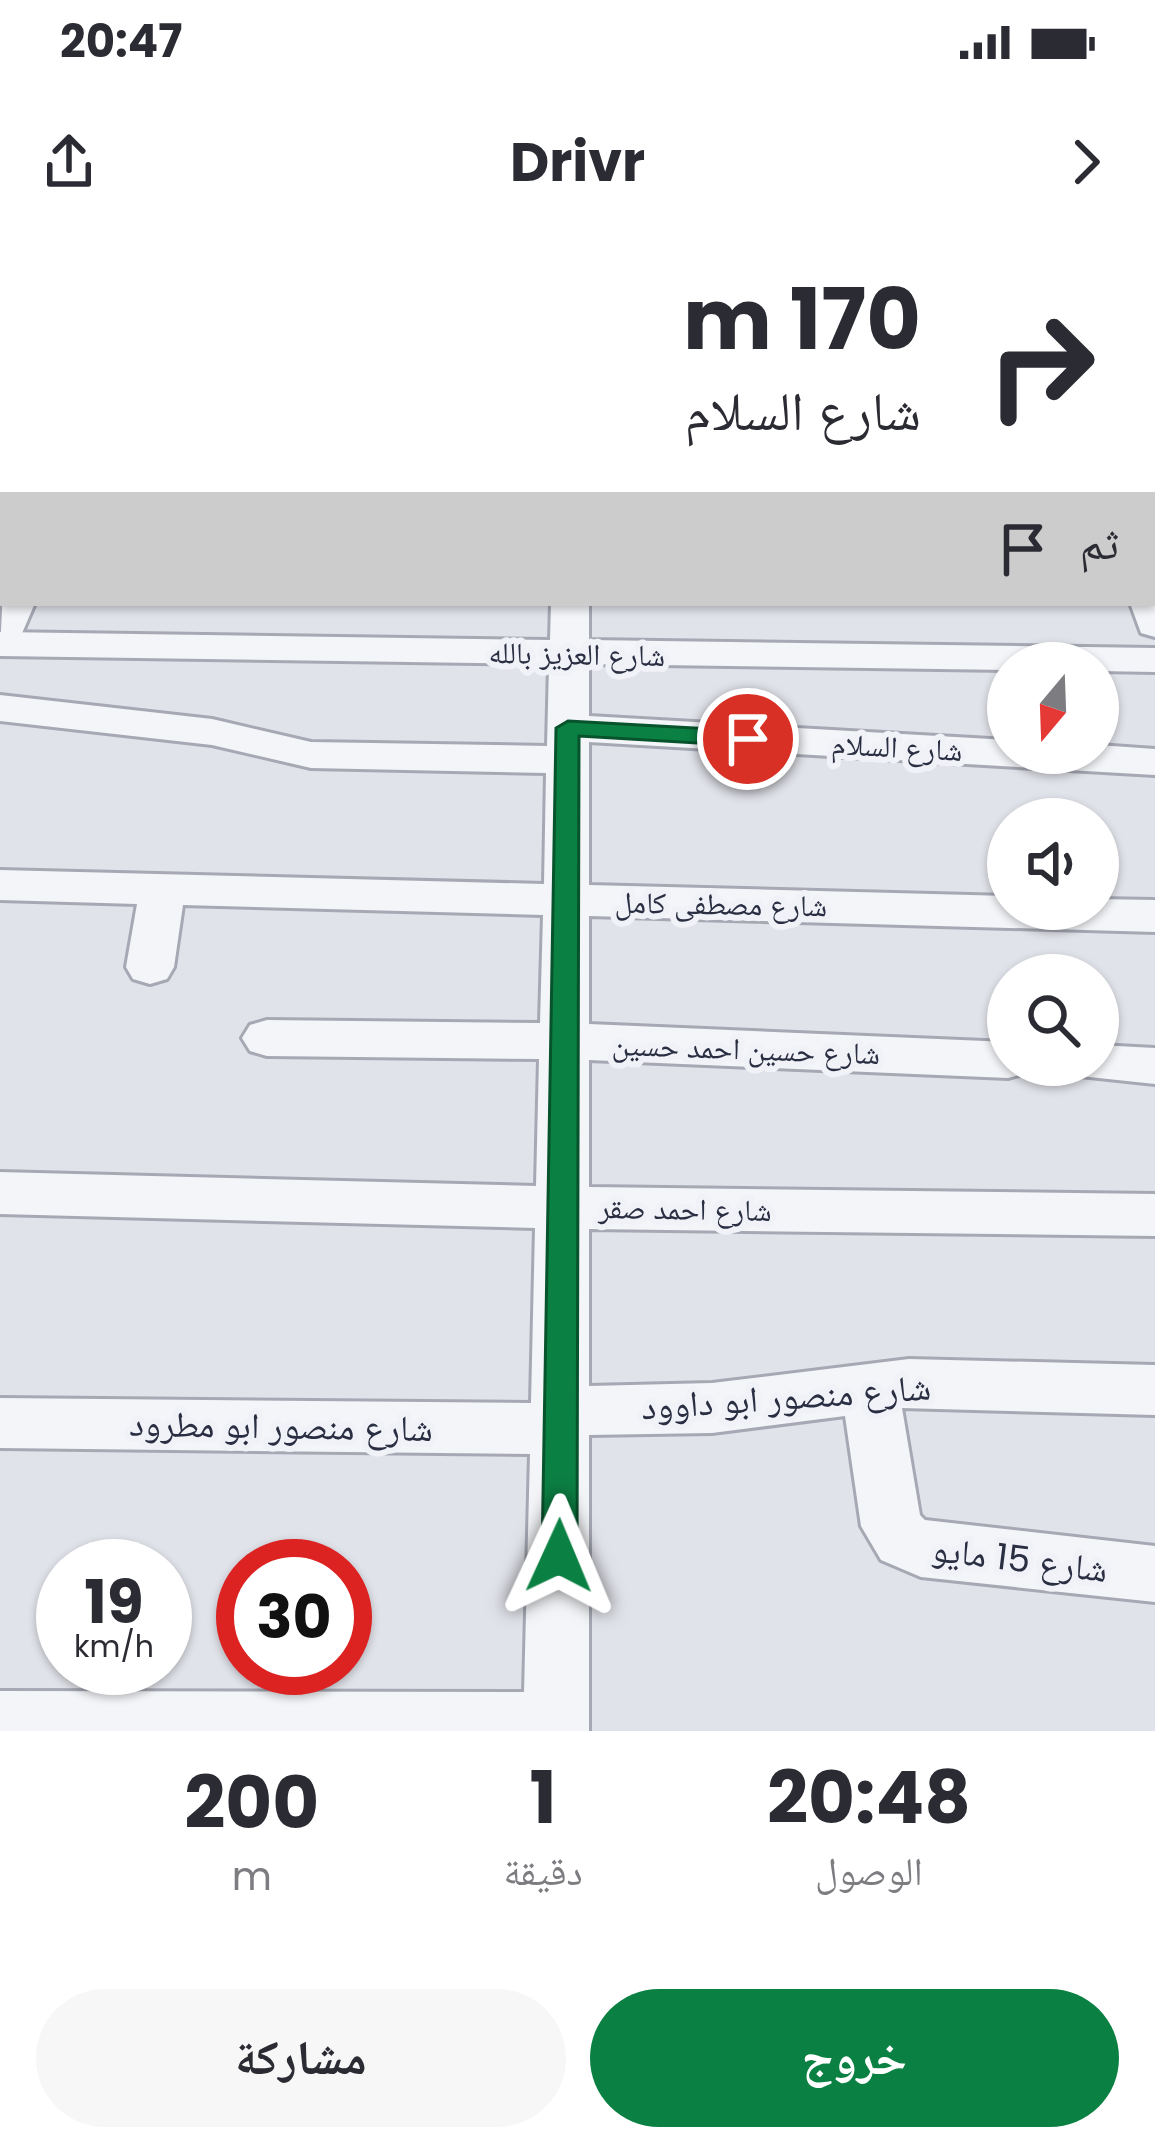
<!DOCTYPE html>
<html lang="ar">
<meta charset="utf-8">
<style>
body{margin:0;font-family:Poppins,"Noto Naskh Arabic",sans-serif;background:#f7f7f7;color:#2b2b33;direction:rtl;height:100vh;display:flex;flex-direction:column;font-size:45px;white-space:nowrap}
*{box-sizing:border-box;margin:0}
p{font-size:39px;color:#7c7c81}
.icon{flex:none;width:66px;height:66px;fill:none;stroke:currentColor;stroke-width:2;stroke-linecap:round;stroke-linejoin:round}
.map{position:relative;height:1491px;overflow:hidden;direction:ltr}
.panel{display:flex;flex-direction:column;background:#fff;flex:1}
.panel>*{flex:none}
.hud{position:absolute;left:0px;top:0px;width:1155px;height:366px;box-shadow:0 3px 9px #0004;direction:rtl;background:#fff;color:#2b2b33;overflow:hidden}
.needle{width:78px;rotate:199deg}
.tools{position:absolute;left:987px;top:402px;display:grid;gap:24px}
.tools a{display:grid;place-items:center;width:132px;height:132px;border-radius:50%;background:#fff;box-shadow:0 3px 9px #0004;font-size:60px}
.speed{position:absolute;left:36px;top:1299px;display:flex;gap:24px;font-size:60px;font-weight:700;text-align:center}
.speed>*{display:grid;place-content:center;width:156px;height:156px;border-radius:50%;background:#fff;box-shadow:0 3px 9px #0004;line-height:1}
.speed small{font-size:30px;font-weight:400}
.speed .limit{border:18px solid #d22;background:#fff;color:#111}
.pin{position:absolute;display:grid;place-items:center;width:102px;height:102px;color:#fff;margin:-51px;border:6px solid #fff;border-radius:50%;box-shadow:0 3px 12px #0007}
.me{position:absolute;width:132px;margin:-66px;rotate:1deg;stroke-linejoin:round;filter:drop-shadow(0 0 9px #0008)}
.turn{display:flex;align-items:center;gap:42px;height:252px;padding:0 36px;font-size:54px}
.turn .icon{width:156px;height:156px;stroke-width:2.5}
.turn b{display:block;font-size:84px;line-height:102px}
.then{display:flex;align-items:center;height:114px;padding:0 36px;background:#0003;gap:24px;font-size:45px}
.eta{display:flex;justify-content:space-evenly;align-items:center;height:204px;text-align:center}
.eta b{font-size:72px;font-weight:700;line-height:84px}
.cta{display:flex;gap:24px;margin-top:auto;padding:24px 36px}
.cta a{flex:1;height:138px;border-radius:72px;background:#0b8043;color:#fff;font-size:48px;font-weight:700;line-height:138px;text-align:center}
.cta a+a{background:#f7f7f7;color:#2b2b33}
.status{display:flex;justify-content:space-between;align-items:center;height:84px;padding:0 60px;background:#fff;direction:ltr}
.status svg{height:33px;fill:currentColor}
header{display:flex;justify-content:space-between;align-items:center;height:156px;padding:0 36px;background:#fff;font-size:54px;font-weight:700}
.map>svg:first-child{display:block}
.lines{fill:none;stroke-linecap:round;stroke-linejoin:round}
.minor-casing{stroke:#a6a9b4;stroke-width:6}
.tertiary-casing{stroke:#a6a9b4;stroke-width:6}
.minor{fill:#f4f5f8;fill-rule:evenodd}
.tertiary{fill:#f4f5f8;fill-rule:evenodd}
.route{fill:#0b8043;stroke:#07532c;stroke-width:3}
.labels{text-anchor:middle;dominant-baseline:central;stroke-width:12;stroke-linejoin:round;paint-order:stroke}
.street-label{font-size:30px;fill:#292e42;stroke:#f1f2f7}
.near-street-label{font-size:36px;fill:#292e42;stroke:#f1f2f7}
</style>
<div class="status"><b>20:47</b><svg viewBox="0 0 49 12"><path d="M0 12V9h3v3zM5 12V6h3v6zM10 12V3h3v9zM15 12V0h3v12zM26 1h20v11H26zM47 4h2v5h-2z"/></svg></div>
<header><svg class="icon" aria-label="forward" viewBox="0 0 24 24"><path d="M9 5l7 7-7 7"/></svg>Drivr<svg class="icon" aria-label="share" viewBox="0 0 24 24"><path d="M12 15V3M7 8l5-5 5 5M5 13v7h14v-7"/></svg></header>
<div class="map">
<svg width="1155" height="1491" viewBox="0 0 1155 1491">
<rect width="100%" height="100%" fill="#e1e3ea"/>
<g class="lines">
<g class="minor-casing">
<path id="minor" d="M572,0H602V3H572Z
M818,0H848L849,3H819Z
M1008,0H1038L1039,3H1009Z
M0,7H3V25H0Z
M0,56H3V76H0Z
M1152,101H1155V121H1152Z
M1152,174H1155V194H1152Z
M0,176H3V196H0Z
M0,240H3V262H0Z
M1152,240H1155V262H1152Z
M0,307H3V329H0Z
M1152,315H1155V337H1152Z
M1152,352L1155,353V397L1141,393L1130,363H1152Z
M551,363H589V400L1155,408V432L1098,431V423H1008V430L589,424V476L1008,500V513H1098V505L1155,509V535L589,502V645L1008,656V669H1098V659L1155,660V692L589,676V784L1008,802V825H1030L1026,833L1008,838L589,820V947L1155,954V996L589,989V1146L712,1143L909,1119L1155,1125V1175L902,1168L920,1275L925,1280L1155,1306V1362L921,1337L881,1320L861,1286L845,1176L712,1193L589,1195V1491H0V1451L524,1452L530,1214L0,1208V1158L531,1163L535,988L0,974V932L536,946L539,819L267,816L250,811L242,798L250,785L267,780L540,783L543,675L183,665L174,727L167,739L150,744L133,739L126,727L137,664L0,660V630L544,644L546,533L311,528L212,505L0,481V455L212,479L311,502L547,506L549,424L0,416V392L550,400Z
M1098,805L1155,808V844L1080,836L1074,825H1098Z"/>
</g>
<g class="tertiary-casing">
<path id="tertiary" d="M128,0H164L127,3Z
M3,351V363H35L17,405L0,409Z"/>
</g>
<use href="#minor" class="minor"/>
<use href="#tertiary" class="tertiary"/>
</g>
<path class="route" d="M568,481L748,491L760,499L748,506L579,496L577,1316L572,1327L559,1331L547,1327L542,1316L556,488Z"/>
<g class="labels">
<g class="street-label">
<text transform="translate(577 414) rotate(1)">شارع العزيز بالله</text>
<text transform="translate(897 507) rotate(3)">شارع السلام</text>
<text transform="translate(721 664) rotate(1)">شارع مصطفى كامل</text>
<text transform="translate(746 809) rotate(2)">شارع حسين احمد حسين</text>
<text transform="translate(685 969) rotate(1)">شارع احمد صقر</text>
</g>
<g class="near-street-label">
<text transform="translate(786 1157) rotate(-4)">شارع منصور ابو داوود</text>
<text transform="translate(281 1186) rotate(1)">شارع منصور ابو مطرود</text>
<text transform="translate(1020 1319) rotate(7)">شارع 15 مايو</text>
</g>
</g>
</svg>
<div class="tools">
<a><svg class="needle" viewBox="-14 -14 28 28"><path d="M0-13l5 13h-10z" fill="#e53935"/><path d="M0 13l5-13h-10z" fill="#7c7c81"/></svg></a>
<a><svg class="icon" aria-label="sound" viewBox="0 0 24 24"><path d="M4 9h4l5-4v14l-5-4H4zM17 9q2 3 0 6"/></svg></a>
<a><svg class="icon" aria-label="search" viewBox="0 0 24 24"><circle cx="10" cy="10" r="6"/><path d="M15 15l6 6"/></svg></a>
</div>
<div class="speed"><div>19<small>km/h</small></div><div class="limit">30</div></div>
<div class="pin" style="left:748px;top:499px;background:#d93025"><svg class="icon" aria-label="arrive" viewBox="0 0 24 24"><path d="M6 21V4h12l-3 4 3 4H6"/></svg></div>
<svg class="me" style="left:559px;top:1316px" viewBox="-20 -20 40 40"><path d="M0-17L14 15 0 8-14 15z" fill="#0b8043" stroke="#fff" stroke-width="4"/></svg>
<div class="hud">
<div class="turn"><svg class="icon" aria-label="right" viewBox="0 0 24 24"><path d="M7 20v-9h11M14 6l5 5-5 5"/></svg><div><b>170 m</b>شارع السلام</div></div>
<div class="then">ثم<svg class="icon" aria-label="arrive" viewBox="0 0 24 24"><path d="M6 21V4h12l-3 4 3 4H6"/></svg></div>
</div>
</div>
<section class="panel">
<div class="eta">
<div><b>20:48</b><p>الوصول</p></div>
<div><b>1</b><p>دقيقة</p></div>
<div><b>200</b><p>m</p></div>
</div>
<div class="cta"><a>خروج</a><a>مشاركة</a></div>
</section>
